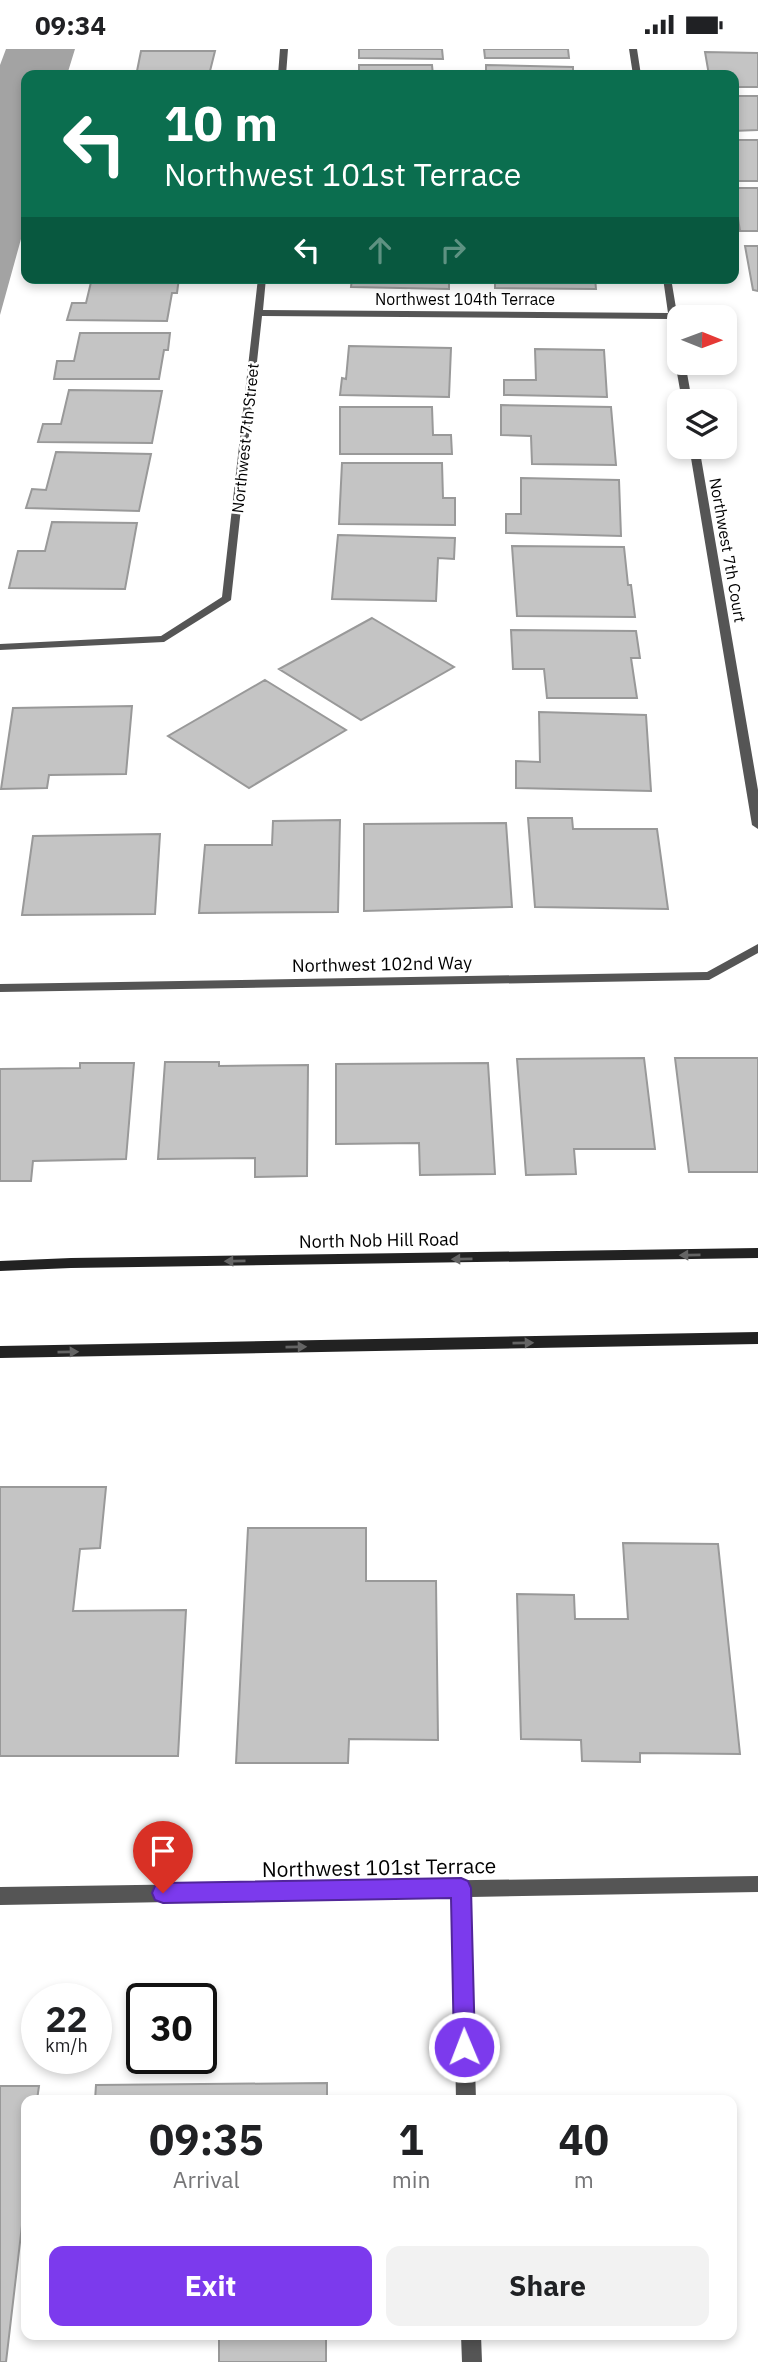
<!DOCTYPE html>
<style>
body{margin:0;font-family:"IBM Plex Sans",sans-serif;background:#f2f2f2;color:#202124;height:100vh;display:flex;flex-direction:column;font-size:26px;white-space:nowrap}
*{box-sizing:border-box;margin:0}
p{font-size:23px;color:#757577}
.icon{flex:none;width:38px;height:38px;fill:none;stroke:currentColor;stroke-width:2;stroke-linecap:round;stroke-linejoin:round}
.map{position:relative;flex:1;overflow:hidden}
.drawer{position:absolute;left:21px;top:2046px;width:716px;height:245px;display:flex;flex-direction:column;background:#fff;border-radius:14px;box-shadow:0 4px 10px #0003}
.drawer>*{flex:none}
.hud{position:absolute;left:21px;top:21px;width:718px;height:214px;border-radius:14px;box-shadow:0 4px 10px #0003;background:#0b6e4f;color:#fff;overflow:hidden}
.needle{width:46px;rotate:91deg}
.buttons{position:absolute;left:667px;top:256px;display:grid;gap:14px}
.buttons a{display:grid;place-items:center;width:70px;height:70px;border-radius:14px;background:#fff;box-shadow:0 4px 10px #0003;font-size:35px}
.speed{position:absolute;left:21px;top:1934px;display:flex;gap:14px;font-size:35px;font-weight:700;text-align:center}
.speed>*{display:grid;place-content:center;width:91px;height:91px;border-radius:50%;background:#fff;box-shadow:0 4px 10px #0003;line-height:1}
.speed small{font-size:18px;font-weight:400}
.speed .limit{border:4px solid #111;border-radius:10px;background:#fff;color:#111}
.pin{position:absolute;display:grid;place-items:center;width:60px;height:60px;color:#fff;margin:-72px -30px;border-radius:50% 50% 50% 0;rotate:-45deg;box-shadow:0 0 7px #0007}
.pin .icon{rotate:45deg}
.me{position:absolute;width:77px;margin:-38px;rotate:359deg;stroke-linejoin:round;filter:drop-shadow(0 0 5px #0008)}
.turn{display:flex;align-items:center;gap:24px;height:147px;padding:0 28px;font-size:32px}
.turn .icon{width:91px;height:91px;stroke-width:2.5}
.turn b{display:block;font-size:49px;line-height:60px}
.lanes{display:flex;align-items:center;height:66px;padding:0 28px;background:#0003;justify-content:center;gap:35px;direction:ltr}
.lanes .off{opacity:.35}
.eta{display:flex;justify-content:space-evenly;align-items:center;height:119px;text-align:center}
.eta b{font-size:42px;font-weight:800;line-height:49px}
.button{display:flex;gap:14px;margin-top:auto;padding:14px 28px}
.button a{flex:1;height:80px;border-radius:14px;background:#7c3aed;color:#fff;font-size:28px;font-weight:800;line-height:80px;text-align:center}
.button a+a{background:#f2f2f2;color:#202124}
.status{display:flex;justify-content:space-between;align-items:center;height:49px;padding:0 35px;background:#fff;direction:ltr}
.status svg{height:19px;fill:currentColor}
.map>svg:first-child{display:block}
.water{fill:#a3a3a3}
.building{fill:#c4c4c4;stroke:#999;stroke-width:2}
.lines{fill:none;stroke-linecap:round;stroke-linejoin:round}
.street{fill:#555;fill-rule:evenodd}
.secondary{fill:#222;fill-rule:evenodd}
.oneway{fill:#646464}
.route{fill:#7c3aed;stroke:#51269a;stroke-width:2}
.labels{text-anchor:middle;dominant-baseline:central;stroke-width:5;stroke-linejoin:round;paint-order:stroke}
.far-street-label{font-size:16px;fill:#000;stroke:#fff}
.street-label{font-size:18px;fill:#000;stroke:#fff}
.near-street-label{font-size:21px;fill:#000;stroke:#fff}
</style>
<div class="status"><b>09:34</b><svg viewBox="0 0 49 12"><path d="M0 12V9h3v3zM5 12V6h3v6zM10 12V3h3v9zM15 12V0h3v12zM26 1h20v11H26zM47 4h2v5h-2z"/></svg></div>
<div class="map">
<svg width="758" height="2313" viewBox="0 0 758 2313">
<rect width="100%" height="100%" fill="#fff"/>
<path class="water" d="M6,0H75L67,26H26V172L0,266V16Z"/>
<path class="building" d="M359,0H442L443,10L359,9Z
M484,0H568L569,9H485Z
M141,2H215L209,26H123L124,22H137Z
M705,3L758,4V38H733V26H709Z
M359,16H432L433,26H359Z
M486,16L573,18V26H486Z
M733,47H758V81L733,82Z
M733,91H758V132H733Z
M733,139H758V182H740Z
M745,197H758V242L753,241Z
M92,229H179L177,244H172L167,272L67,271L72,254H86Z
M352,229H449V240L351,238Z
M495,229H595L596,240L495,239Z
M80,284H170L168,301H164L159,330H54L57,312H74Z
M349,297L451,299L449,348L340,346L342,329L346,330Z
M535,300L604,301L607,348L504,346V331H536Z
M69,341L162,342L152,394L38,393L43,375H61Z
M501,356L611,358L616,416L532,415L531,387L501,386Z
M340,358H432L433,386H451L452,405H340Z
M56,403L151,405L139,462L26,459L32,440L46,441Z
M342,414H442L443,449H455V476L339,475Z
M521,429L619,431L621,487L506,484V465H521Z
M52,473L137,474L125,540L9,539L18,502H45Z
M338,486L455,489L454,510L438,509L436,552L332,550Z
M512,497L624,498L628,536H631L635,568L517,567Z
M372,569L454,618L361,671L279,620Z
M511,581L636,582L640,609H631L637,649H547L544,620H513Z
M265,631L346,681L249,739L168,687Z
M132,657L126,725L49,726L47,739L1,740L13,659Z
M539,663L646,666L651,742L516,739V712L540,713Z
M528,769H572L573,780H657L668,860L535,858Z
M340,771L338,863L199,864L205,796H272L273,772Z
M506,774L512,858L364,862V775Z
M160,785L155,865L22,866L33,787Z
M644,1009L655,1100H574L576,1125L526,1126L517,1010Z
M675,1009H758V1123H689Z
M165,1013H219V1017L308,1016L307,1127L255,1128V1109L158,1110Z
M80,1014H134L126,1110L33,1112L31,1132H0V1020L80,1019Z
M488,1014L495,1125L420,1126L419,1094L336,1095V1015Z
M0,1438H106L100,1499L80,1500L73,1562L186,1561L178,1707H0Z
M248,1479H366V1532H436L438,1691L349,1690L348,1714H236Z
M623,1494L718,1495L740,1705L640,1704V1713L582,1712L581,1691L521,1690L517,1545L574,1546L575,1570H628Z
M327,2034V2051H95L96,2036Z
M0,2037H39L37,2051H26V2142L6,2313H0Z
M219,2286H326V2313H219Z"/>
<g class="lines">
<path class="street" d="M280,0H288L286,26H278Z
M629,0H637L641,26H633Z
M258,229H266L263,261L668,264L663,229H671L679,277V309L674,306L669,270L262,267L231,551L164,593L0,601V595L161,587L222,548Z
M679,310V313H685L692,352H682L675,313Z
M689,397H699L758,741V780L752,776Z
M758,895V904L709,931L0,943V935L707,923Z
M758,1827V1843L470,1848L476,2051H456L452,1848L0,1856V1838Z
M461,2286H481L482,2313H462Z"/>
<path class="secondary" d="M758,1199V1209L71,1219L0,1222V1212L71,1209Z
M758,1283V1295L0,1309V1297Z"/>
</g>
<defs><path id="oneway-solid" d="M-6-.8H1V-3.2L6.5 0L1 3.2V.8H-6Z" transform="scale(1.75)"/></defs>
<g class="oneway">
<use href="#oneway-solid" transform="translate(690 1206) rotate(179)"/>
<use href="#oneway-solid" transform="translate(462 1210) rotate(179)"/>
<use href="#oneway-solid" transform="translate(235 1212) rotate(179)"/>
<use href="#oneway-solid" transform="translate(523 1294) rotate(-1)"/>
<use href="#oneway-solid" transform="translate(296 1298) rotate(-1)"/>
<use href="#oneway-solid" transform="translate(68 1303) rotate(-1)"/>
</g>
<path class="route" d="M461,1829L468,1832L471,1839L475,1998L472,2005L464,2009L457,2005L454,1998L451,1849L163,1854L155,1851L152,1844L155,1837L163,1834Z"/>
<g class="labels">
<g class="far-street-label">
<text x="465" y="250">Northwest 104th Terrace</text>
<text transform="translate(245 389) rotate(-84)">Northwest 7th Street</text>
<text transform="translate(728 501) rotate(80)">Northwest 7th Court</text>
</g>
<g class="street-label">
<text transform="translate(382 915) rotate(-1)">Northwest 102nd Way</text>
<text transform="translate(379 1191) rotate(-1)">North Nob Hill Road</text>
</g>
<g class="near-street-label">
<text transform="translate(379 1818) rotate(-1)">Northwest 101st Terrace</text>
</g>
</g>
</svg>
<div class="buttons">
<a><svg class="needle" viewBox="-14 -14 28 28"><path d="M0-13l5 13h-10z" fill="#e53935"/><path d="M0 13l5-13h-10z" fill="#757577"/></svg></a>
<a><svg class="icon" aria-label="layers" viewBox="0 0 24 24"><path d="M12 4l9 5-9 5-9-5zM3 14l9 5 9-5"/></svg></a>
</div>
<div class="speed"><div>22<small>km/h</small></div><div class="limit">30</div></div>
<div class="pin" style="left:163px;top:1844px;background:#d93025"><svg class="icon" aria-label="arrive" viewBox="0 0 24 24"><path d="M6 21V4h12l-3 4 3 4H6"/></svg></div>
<svg class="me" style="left:464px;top:1998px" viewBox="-20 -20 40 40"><circle r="17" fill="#7c3aed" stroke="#fff" stroke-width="3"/><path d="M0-11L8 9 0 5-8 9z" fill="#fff"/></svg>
<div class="hud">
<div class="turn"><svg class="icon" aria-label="left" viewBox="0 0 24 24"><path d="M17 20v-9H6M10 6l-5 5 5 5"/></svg><div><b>10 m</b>Northwest 101st Terrace</div></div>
<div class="lanes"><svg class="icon" aria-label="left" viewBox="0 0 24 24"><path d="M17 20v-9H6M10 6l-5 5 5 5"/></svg><svg class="icon off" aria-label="ahead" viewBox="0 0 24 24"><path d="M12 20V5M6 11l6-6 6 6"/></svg><svg class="icon off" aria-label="right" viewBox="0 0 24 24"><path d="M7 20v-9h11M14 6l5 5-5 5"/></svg></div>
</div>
<section class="drawer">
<div class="eta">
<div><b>09:35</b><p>Arrival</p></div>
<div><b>1</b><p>min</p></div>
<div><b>40</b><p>m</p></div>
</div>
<div class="button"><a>Exit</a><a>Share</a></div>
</section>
</div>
